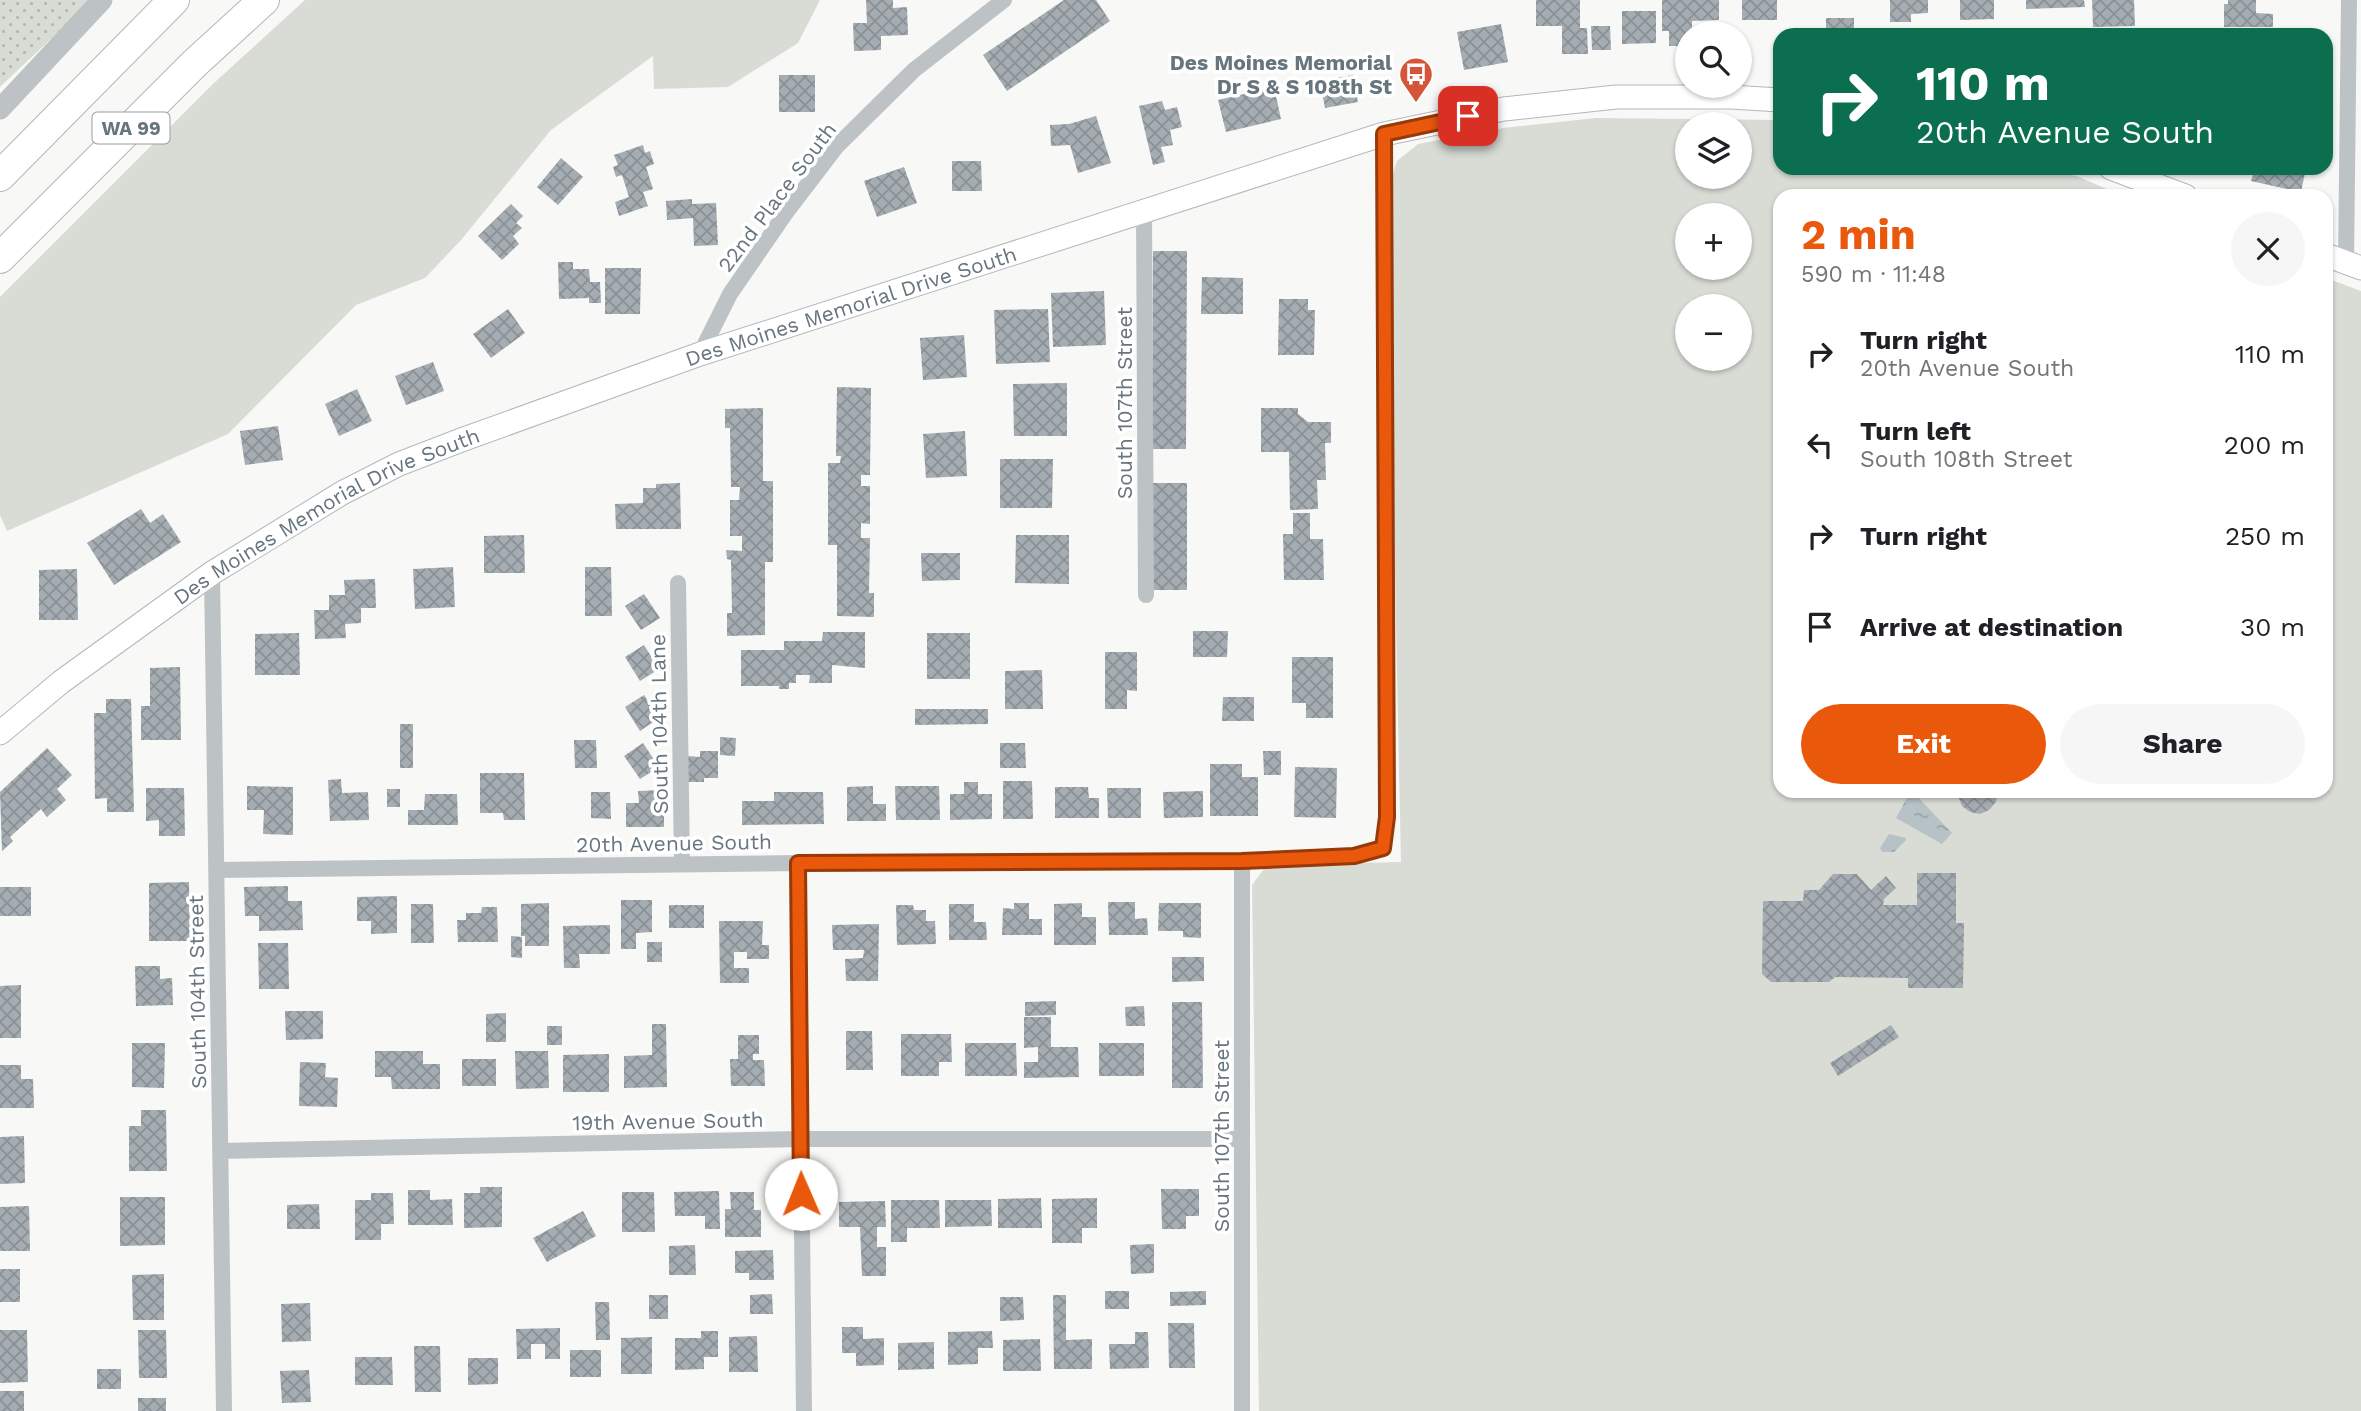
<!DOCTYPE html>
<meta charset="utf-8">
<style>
body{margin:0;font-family:"Work Sans",sans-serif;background:#f6f6f6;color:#202124;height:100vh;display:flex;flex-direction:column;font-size:26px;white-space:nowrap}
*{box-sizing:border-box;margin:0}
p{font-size:23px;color:#757577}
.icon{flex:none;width:38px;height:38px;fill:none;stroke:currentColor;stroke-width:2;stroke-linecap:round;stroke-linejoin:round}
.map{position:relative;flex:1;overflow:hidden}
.panel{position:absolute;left:1773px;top:189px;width:560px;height:609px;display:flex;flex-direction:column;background:#fff;border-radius:21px;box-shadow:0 2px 5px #0004}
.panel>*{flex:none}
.banner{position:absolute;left:1773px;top:28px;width:560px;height:147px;border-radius:21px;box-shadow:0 2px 5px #0004;background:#0b6e4f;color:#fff;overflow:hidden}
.controls{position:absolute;left:1675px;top:21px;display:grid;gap:14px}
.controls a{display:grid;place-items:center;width:77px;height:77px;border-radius:50%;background:#fff;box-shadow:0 2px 5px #0004;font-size:35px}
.pin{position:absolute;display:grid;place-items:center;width:60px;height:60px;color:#fff;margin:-30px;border-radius:14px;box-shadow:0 4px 10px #0006}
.me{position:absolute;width:77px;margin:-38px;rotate:359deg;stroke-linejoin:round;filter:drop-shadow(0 0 5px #0008)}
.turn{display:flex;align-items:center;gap:24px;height:147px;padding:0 28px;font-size:32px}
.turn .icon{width:91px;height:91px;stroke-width:2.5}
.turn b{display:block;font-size:49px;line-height:60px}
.round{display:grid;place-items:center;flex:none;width:74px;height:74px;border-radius:37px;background:#f6f6f6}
.overview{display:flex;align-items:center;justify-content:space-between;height:119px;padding:0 28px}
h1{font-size:42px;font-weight:700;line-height:52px;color:#ea580c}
.action{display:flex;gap:14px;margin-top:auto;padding:14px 28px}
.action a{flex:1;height:80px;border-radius:42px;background:#ea580c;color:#fff;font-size:28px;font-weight:700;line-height:80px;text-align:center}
.action a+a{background:#f6f6f6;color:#202124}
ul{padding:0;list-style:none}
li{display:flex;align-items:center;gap:21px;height:91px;padding:0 28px}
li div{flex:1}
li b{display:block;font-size:26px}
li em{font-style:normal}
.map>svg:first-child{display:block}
.grass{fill:#d8dcd5;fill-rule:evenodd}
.park{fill:url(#park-dots)}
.water{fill:url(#water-ripples)}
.building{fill:url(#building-cross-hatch)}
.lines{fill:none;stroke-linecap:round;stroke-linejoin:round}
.secondary-casing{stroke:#b2b8bc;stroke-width:25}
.motorway-casing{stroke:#b3b7ba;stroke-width:32}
.minor{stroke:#bdc2c5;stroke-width:16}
.tertiary{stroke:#bdc2c5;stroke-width:21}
.secondary{stroke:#fff;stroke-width:23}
.motorway{stroke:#fff;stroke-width:30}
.route-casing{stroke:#983908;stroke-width:18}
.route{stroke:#ea580c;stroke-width:12}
.labels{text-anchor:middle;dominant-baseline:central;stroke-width:7;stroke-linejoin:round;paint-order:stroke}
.shield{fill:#fff;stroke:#949ea5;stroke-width:2}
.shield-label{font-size:19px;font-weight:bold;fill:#66757e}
.poi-label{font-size:21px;font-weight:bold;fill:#66757e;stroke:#fff;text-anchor:end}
.street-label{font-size:21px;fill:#66757e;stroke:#fff}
</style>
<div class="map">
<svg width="2361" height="1411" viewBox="0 0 2361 1411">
<defs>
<pattern id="park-dots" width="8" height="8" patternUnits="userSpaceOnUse" patternTransform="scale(1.75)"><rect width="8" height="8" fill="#d8dcd5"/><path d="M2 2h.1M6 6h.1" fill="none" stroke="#b3b7b2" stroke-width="1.8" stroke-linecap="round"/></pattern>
<pattern id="water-ripples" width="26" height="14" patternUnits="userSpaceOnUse" patternTransform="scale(1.75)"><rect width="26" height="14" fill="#b6c2c6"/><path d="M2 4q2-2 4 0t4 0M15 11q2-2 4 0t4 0" fill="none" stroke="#98a2a6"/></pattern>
<pattern id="building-cross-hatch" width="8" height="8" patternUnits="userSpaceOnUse" patternTransform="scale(1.75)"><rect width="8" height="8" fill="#a5adb2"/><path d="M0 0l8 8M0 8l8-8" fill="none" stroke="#8a9196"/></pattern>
</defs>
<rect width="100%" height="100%" fill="#f8f8f6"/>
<path class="grass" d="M305,0H820L798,43L728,87L654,89L653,56L551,130L461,240L425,278L356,305L228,434L7,531L0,515V297L214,83Z
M1596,118L1780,120V168H2046L2079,177L2123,196H1780V791H2326V278L2361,291V1411H1259L1252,885L1267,865L1401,862L1387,192L1397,161L1418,144L1503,128ZM1687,124H1740V177H1687ZM1687,215H1740V268H1687ZM1687,306H1740V359H1687Z"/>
<path class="park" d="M0,0H92L0,87Z"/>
<path class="water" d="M1913,792L1952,833L1942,844L1896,818L1909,794Z
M1889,834L1906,838V840L1894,852H1882L1880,848Z"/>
<path class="building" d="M866,0H893V8L907,7L908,35L881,36V50L854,51L853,23H867Z
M1064,0H1096L1110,21L1007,91L983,55Z
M1536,0H1580V28H1587L1588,54H1562V26H1536Z
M1662,0H1719V20L1692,21V33H1687V46H1669V31H1662Z
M1742,0H1777V20H1742Z
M1890,0H1928V13L1911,14V22H1890Z
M1960,0H1994V19L1960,20Z
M2026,0H2084L2085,7L2026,9Z
M2092,0H2134L2135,26L2093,27Z
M2228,0H2256V13L2273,14V27H2224V4H2228Z
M1622,11H1656V43L1622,44Z
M1826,18H1854V35H1826Z
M1501,24L1508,62L1464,70L1457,32Z
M1591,26H1610L1611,50H1592Z
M779,75H815V112H779Z
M1353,75L1358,102L1325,108L1320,81Z
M1274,87L1281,119L1226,132L1218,100Z
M1162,101L1165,110L1177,107L1182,127L1170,130L1173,145L1161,147L1165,162L1153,165L1139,106Z
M1096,116L1111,163L1078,173L1070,145L1051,146L1050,125L1069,124Z
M643,145L645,153L650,151L654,164L646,167L653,189L643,192L648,206L619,216L615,202L629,197L622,175L616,177L613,167L618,165L614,155Z
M561,158L583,177L558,205L537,187Z
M952,161H981L982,191H952Z
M904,167L917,203L877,217L864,181Z
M2255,168H2296L2295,171L2305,173L2301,192L2251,181Z
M692,199V204L716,203L718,245L694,246L693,218L667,220L666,201Z
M511,204L523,216L516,223L522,228L513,236L519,244L502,260L478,236Z
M1153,251H1187L1186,449H1152Z
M558,262H573V269H589L590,282H600L601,303H589V298L559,299Z
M605,268H641L640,314H605Z
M1202,277L1243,278V314H1201Z
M1104,291L1106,345L1053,347L1051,293Z
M1279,299H1308V310H1315L1314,355H1278Z
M508,309L525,333L491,358L473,334Z
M1048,309L1050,362L996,364L994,310Z
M964,335L967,377L923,380L920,338Z
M433,362L444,391L406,405L395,376Z
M1067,383V436H1014L1013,384Z
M837,387L871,388L870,475H861V486H870V524L861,523V538H870L869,593H874V617L837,616V545H828V463H840L841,456H836Z
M357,389L372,421L339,436L325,404Z
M763,408V481H773V562H765V635L727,636V613H732L731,560L727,559L726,550L742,551V536H730V500H739L740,487H731L730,428H725V409Z
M1261,408H1298V414L1308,422H1331V443H1325L1326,480H1317L1318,509L1290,510L1289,452H1261Z
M278,426L283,460L245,465L240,431Z
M965,431L967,476L926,478L923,434Z
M1000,459H1053L1052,508H1000Z
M680,483L681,529H616L615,504L643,503V488H656V484Z
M1152,483H1187V590H1152Z
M141,509L150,523L163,514L181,542L114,585L87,543Z
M1293,513H1310V539H1323L1324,580H1284L1283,534H1293Z
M524,535L525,573H484V536Z
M1016,535H1069V584L1015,583Z
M921,553H960V580L922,581Z
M453,567L455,607L415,609L413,569Z
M585,567H611L612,616H585Z
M77,569L78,620H39V570Z
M375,579L376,608H361V623L345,624L346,638L315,639L314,610H329V595H345L344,580Z
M644,594L660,618L641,630L625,606Z
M1193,631H1228L1227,657H1193Z
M823,632H865V668L832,665V683H809L810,675H796V683H789V689H779V686H741V650H784V641H822Z
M299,633L300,675H255V634Z
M927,633H970V679H927Z
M644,645L659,669L640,681L625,657Z
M1105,652H1137V691L1127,690V709H1105Z
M1292,657H1333V718H1306V703H1292Z
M180,667L181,740H141V706H150V668Z
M1042,670L1043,709H1005V671Z
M644,695L659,718L640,731L625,707Z
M1223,697H1254V721H1222Z
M106,699H131L134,812H107V798L95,799L94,713H106Z
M915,709H988V724L915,725Z
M400,724H413V768H400Z
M720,737L736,738L735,756L720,755Z
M574,740H596L597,768H575Z
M643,743L659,767L640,779L624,756Z
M1000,743H1025L1026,768H1000Z
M47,748L72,775L57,789L66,800L47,817L41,809L10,837L13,841L2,851L0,792Z
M700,751H718V778H704V782H687L688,756L700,757Z
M1263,751H1281V775H1264Z
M1210,764H1242V777H1258V816H1210Z
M1295,767L1337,768L1336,818L1294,817Z
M480,773H524L525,820H504L503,813H480Z
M341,779L342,793L368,792L369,820L330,821L328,780Z
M1003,781H1032L1033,819H1003Z
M964,782H978V794H992V819L950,820V794H964Z
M247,786L293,787V835L263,834L264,810H247Z
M873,786V804H886V821H847V787Z
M895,786H939L940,820H896Z
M1055,787H1088L1089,798H1099V818H1055Z
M146,788H184L185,836H159V820L146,821Z
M1107,788H1141V818H1108Z
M387,789H400V807H387Z
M664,790V827H626V803H639L638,791Z
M1203,791V817L1164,818L1163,792Z
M1959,791H1998L1996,802L1989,810L1980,814L1970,812L1962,806L1958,796Z
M591,792H610L611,819L591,818Z
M774,792H823L824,824L742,825V801H774Z
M425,794H457L458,825H408V810H424Z
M1917,873H1956V923H1964L1963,988H1908V978L1835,977L1829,982H1771L1762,974L1763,901H1803L1804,890H1819L1833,874H1857L1871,890L1886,876L1896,888L1884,899L1883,905H1917Z
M189,882L190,941H149V883Z
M288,886V901H302L303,930L259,931V916H245L244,887Z
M0,887H31V916H0Z
M397,896V933L371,934V921H357V897Z
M621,900H652V932L636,933V949H621Z
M1108,902H1135V919L1147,918L1148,935H1109Z
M549,903V946H525V936H521V904Z
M1014,903H1029V919H1042V935H1002L1003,908L1014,909Z
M1082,903V917H1096V945H1054V904Z
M1159,903H1201V938L1183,937V931H1158Z
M411,904H433L434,943H411Z
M949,904H974V922H986L987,940H949Z
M669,905H704V928H669Z
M896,905H913L914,910H926V921H935L936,944L897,945Z
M482,907H497L498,942H458L457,920H466V913H481Z
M719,921H763L762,945H769V959H747V952H734V968H749V983H720Z
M879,924L878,981H846L845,959L863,958L864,950H833L832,925Z
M610,925V954H579L580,968H564L563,926Z
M511,936L522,937V958L511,957Z
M647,942H662V962H647Z
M258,943H288L289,989H259Z
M1172,957H1204V981L1172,982Z
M135,966H160V979L172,978L173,1005L136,1006Z
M21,985V1038H0V986Z
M1056,1001V1015L1025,1016V1002Z
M1172,1002H1202L1203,1088H1172Z
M1144,1006L1145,1026H1126L1125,1007Z
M285,1011H323V1039L286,1040Z
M506,1013V1042H486V1014Z
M1024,1017H1051V1047H1078L1079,1077L1024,1078V1062H1038V1047L1024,1048Z
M652,1024H666L667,1087L624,1088V1056L652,1055Z
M1891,1025L1899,1037L1838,1076L1830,1063Z
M547,1026H562V1045H547Z
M846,1031H872L873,1070H846Z
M901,1034H951L952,1062H939V1076H901Z
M738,1035H759V1054H753V1060H764L765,1086H731L730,1059H738Z
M132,1043H165L164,1088L132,1087Z
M965,1043H1016L1017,1076H965Z
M1099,1043H1144V1076H1099Z
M375,1051H423V1064H440V1089H392L391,1077H375Z
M515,1051H548L549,1088L516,1089Z
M609,1054V1092H563V1055Z
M462,1059H496V1086H462Z
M300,1062L326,1063L325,1077L338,1078L337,1107L299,1106Z
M0,1065H21V1079H33L34,1108H0Z
M141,1110H166L167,1171H129V1126H141Z
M24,1136L25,1183L0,1184V1137Z
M480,1187H502V1227L464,1228V1193H480Z
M1161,1189H1199V1216H1186V1229H1162Z
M408,1190H430V1200L452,1199L453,1225H408Z
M719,1191L720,1229H705V1216H675L674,1192Z
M622,1192H654L655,1232H622Z
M730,1192H754V1210H761V1237H725V1209H731Z
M371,1193H393L394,1224H381V1240H355V1200H371Z
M120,1197H165V1245L120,1246Z
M1041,1198L1042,1228H998V1199Z
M1097,1198V1228H1082V1243H1052V1199Z
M891,1200H939L940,1228H907V1242H891Z
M945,1200H991L992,1226L945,1227Z
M885,1201L886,1227H877V1247H886V1276H862L860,1227H839V1202Z
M319,1204L320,1229H287V1205Z
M29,1206L30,1251H0V1207Z
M583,1211L596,1236L547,1262L533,1238Z
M1154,1244V1273L1131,1274L1130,1245Z
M695,1245L696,1275H669V1246Z
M773,1250L774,1280H749V1273H735V1251Z
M0,1269H20V1302H0Z
M164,1274V1320H133L132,1275Z
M1105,1291H1129V1309H1105Z
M1206,1291V1305L1170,1306V1292Z
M772,1294L773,1314H750V1295Z
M649,1295H668V1319H649Z
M1053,1295H1066V1340L1092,1339V1369H1054Z
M1000,1297H1023L1024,1320L1000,1321Z
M595,1302H609L610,1340H596Z
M310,1303L311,1341L282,1342L281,1304Z
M1168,1323H1194L1195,1368H1169Z
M842,1327H863V1339L884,1338V1365L856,1366V1353H842Z
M560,1328V1359H545V1344H531V1359H517L516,1329Z
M0,1330H27L28,1382L0,1383Z
M138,1330H166L167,1378H139Z
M701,1331H718V1357H704V1369L675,1370V1338H701Z
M992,1331L993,1348H978V1364L948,1365V1332Z
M1135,1332H1148L1149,1368L1110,1369L1109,1344H1135Z
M757,1336L758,1372H729V1337Z
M652,1337V1374H621V1338Z
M1040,1339L1041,1371H1003V1340Z
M934,1342V1369L898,1370V1343Z
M414,1346H440L441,1392H415Z
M570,1350H601V1377H570Z
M355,1357H392L393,1385H355Z
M468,1358H498V1384L468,1385Z
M97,1369H121V1389H97Z
M309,1370L311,1402L282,1403L280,1371Z
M0,1391H24V1411H0Z
M138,1398H166V1411H138Z"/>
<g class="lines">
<g class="secondary-casing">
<g id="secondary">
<path d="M2111,168L2185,196"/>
<path d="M2326,255L2361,268"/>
<path id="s1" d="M0,733L61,682L212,573L342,493L399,464L464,439L700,354L1384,134L1504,109L1616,97H1731L1780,100"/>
</g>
</g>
<g class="motorway-casing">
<path id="motorway" d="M0,176L174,0
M0,258L195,63L264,0"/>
</g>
<path class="minor" d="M1144,210L1146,595
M2346,263L2349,0
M700,354L730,294L785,214L837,146L914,70L1004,0
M212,573L224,1411
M678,583L682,864
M798,863L804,1411
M216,870L798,863L1242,861L1354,856L1383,848L1387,817L1384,134
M220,1151L800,1139H1242
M1242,1411V861"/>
<path class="tertiary" d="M0,109L102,0"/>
<use href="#secondary" class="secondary"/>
<use href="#motorway" class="motorway"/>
</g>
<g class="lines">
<g class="route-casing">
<path id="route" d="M801,1194L798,863L1242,861L1354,856L1383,848L1387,817L1384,134L1468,116"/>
</g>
<use href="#route" class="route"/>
</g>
<defs>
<g id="bus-pin" transform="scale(1.75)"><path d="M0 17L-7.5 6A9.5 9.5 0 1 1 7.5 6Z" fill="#d4553a" stroke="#fff"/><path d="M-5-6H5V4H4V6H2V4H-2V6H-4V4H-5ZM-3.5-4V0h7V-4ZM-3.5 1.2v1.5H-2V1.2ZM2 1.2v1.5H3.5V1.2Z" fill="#fff"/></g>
</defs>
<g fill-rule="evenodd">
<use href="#bus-pin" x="1416" y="74"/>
</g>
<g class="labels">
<rect class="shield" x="92.5" y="112.5" width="77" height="31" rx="5"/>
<g class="shield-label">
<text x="131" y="128">WA 99</text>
</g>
<g class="poi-label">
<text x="1392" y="62">Des Moines Memorial<tspan x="1392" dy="24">Dr S &amp; S 108th St</tspan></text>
</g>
<g class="street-label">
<text transform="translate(777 197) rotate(-53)">22nd Place South</text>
<text stroke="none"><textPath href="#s1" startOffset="961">Des Moines Memorial Drive South</textPath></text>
<text transform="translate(1124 403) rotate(-90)">South 107th Street</text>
<text stroke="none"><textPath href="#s1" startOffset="394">Des Moines Memorial Drive South</textPath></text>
<text transform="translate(659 724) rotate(-91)">South 104th Lane</text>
<text transform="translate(674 843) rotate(-1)">20th Avenue South</text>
<text transform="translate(197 992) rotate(-91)">South 104th Street</text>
<text transform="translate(668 1121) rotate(-1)">19th Avenue South</text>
<text transform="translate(1221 1136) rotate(-90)">South 107th Street</text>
</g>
</g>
</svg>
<div class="controls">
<a><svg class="icon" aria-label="search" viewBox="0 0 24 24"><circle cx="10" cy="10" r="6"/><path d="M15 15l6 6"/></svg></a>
<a><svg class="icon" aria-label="layers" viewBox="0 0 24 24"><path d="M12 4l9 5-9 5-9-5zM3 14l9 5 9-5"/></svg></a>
<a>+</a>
<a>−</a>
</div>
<div class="pin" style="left:1468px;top:116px;background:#d93025"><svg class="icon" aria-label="arrive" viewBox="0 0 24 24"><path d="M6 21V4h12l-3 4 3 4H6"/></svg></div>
<svg class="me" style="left:801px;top:1194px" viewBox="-20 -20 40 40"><circle r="19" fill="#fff"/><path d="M0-13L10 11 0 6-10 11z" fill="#ea580c"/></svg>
<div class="banner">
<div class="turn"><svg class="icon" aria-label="right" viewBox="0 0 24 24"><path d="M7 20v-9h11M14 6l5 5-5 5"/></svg><div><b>110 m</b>20th Avenue South</div></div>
</div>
<section class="panel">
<div class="overview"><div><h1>2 min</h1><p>590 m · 11:48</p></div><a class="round"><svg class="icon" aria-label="close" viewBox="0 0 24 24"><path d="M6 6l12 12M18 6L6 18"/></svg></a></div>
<ul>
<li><svg class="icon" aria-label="right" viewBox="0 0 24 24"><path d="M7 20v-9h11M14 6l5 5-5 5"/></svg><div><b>Turn right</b><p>20th Avenue South</p></div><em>110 m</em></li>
<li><svg class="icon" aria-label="left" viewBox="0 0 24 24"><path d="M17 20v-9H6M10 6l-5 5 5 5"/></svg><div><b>Turn left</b><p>South 108th Street</p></div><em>200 m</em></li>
<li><svg class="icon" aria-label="right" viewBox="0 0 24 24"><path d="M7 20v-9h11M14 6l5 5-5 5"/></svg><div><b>Turn right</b></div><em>250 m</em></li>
<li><svg class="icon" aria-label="arrive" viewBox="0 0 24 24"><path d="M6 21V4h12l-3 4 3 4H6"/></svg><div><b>Arrive at destination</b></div><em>30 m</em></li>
</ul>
<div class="action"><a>Exit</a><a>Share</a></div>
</section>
</div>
